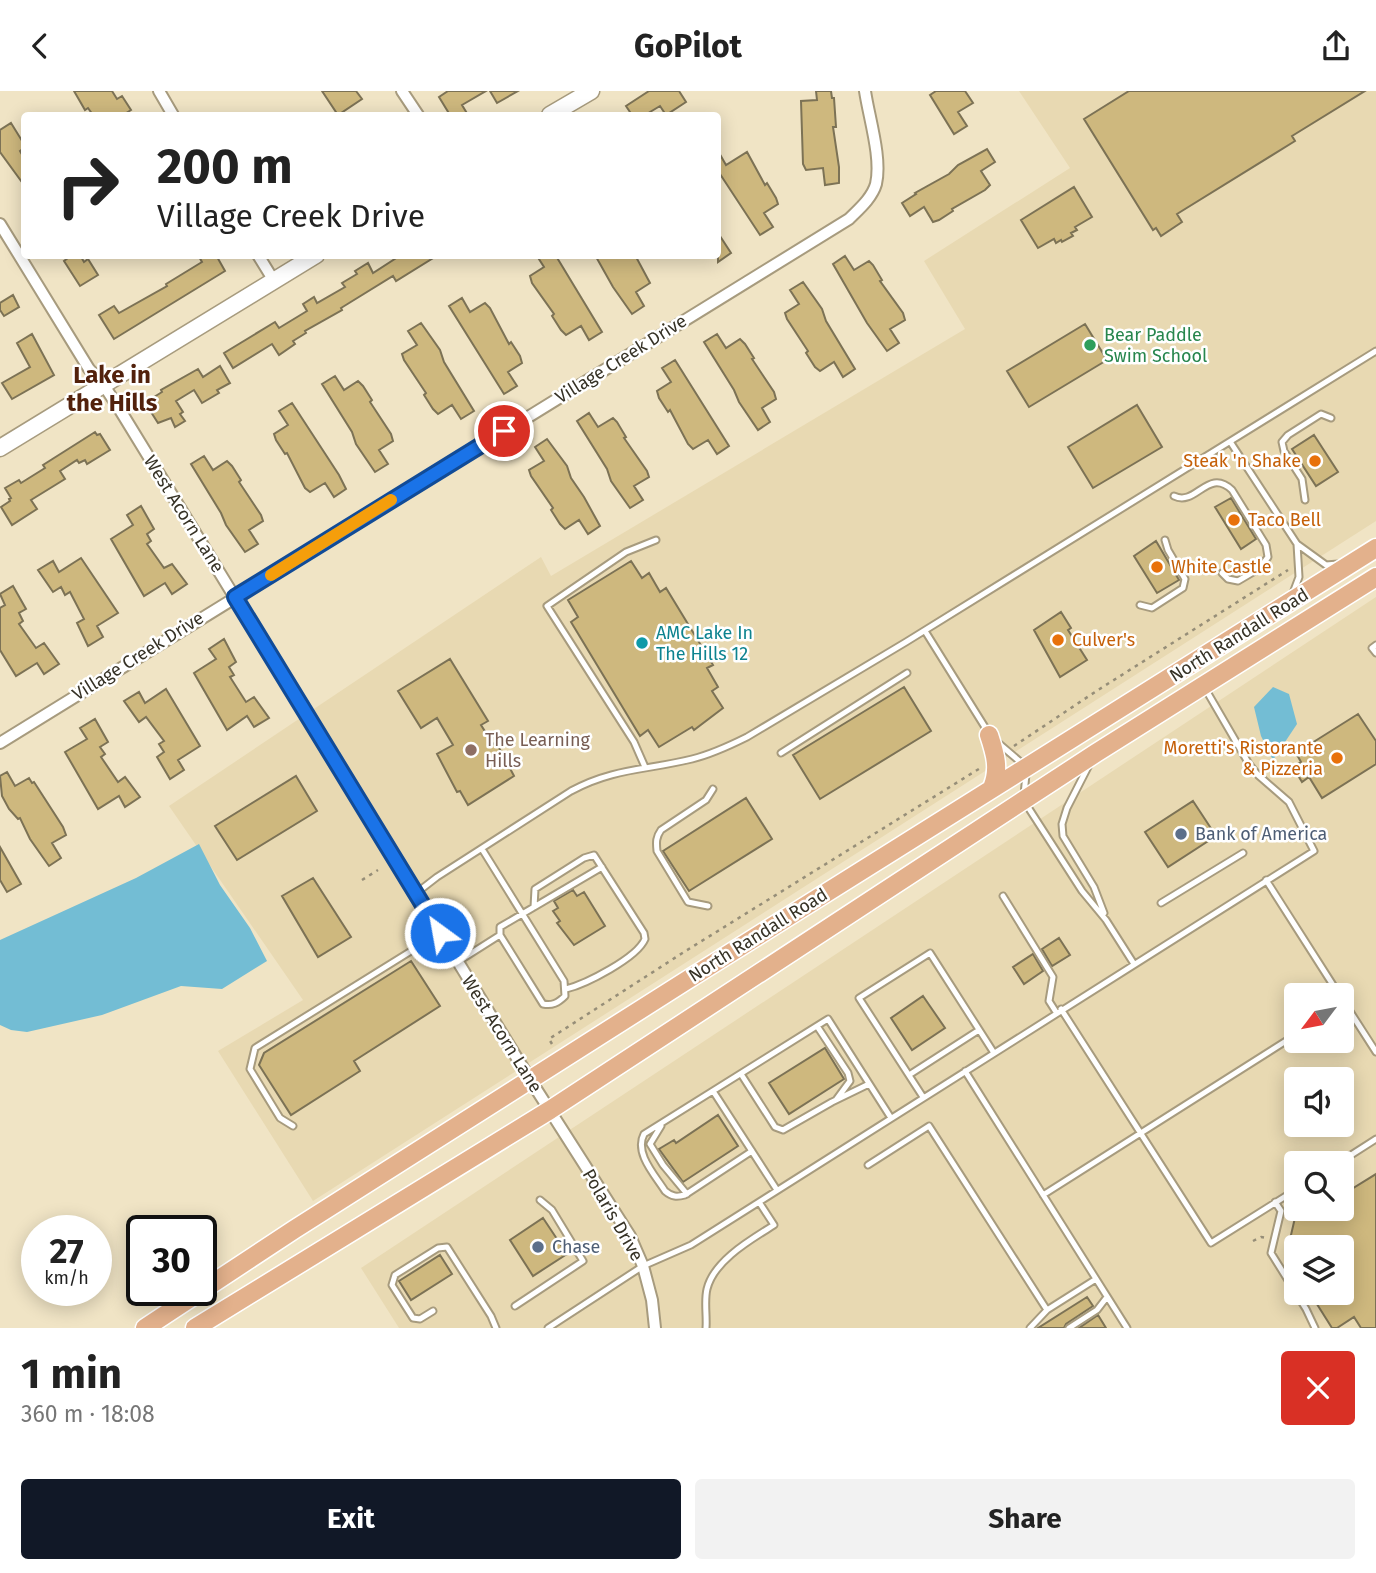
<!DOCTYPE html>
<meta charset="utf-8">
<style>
body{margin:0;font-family:"Fira Sans",sans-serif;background:#f2f2f2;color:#222;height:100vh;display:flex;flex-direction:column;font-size:26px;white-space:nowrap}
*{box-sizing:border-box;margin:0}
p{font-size:23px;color:#767676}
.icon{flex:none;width:38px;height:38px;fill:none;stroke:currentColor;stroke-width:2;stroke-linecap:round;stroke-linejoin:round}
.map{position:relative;height:1237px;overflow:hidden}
.sheet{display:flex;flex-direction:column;background:#fff;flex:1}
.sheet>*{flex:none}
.hud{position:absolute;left:21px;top:21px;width:700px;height:147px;border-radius:7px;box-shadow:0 4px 18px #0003;background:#fff;color:#222;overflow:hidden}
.needle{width:46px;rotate:238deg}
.controls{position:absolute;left:1284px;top:892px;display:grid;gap:14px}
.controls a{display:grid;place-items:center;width:70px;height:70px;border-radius:7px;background:#fff;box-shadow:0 4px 18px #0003;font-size:35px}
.speed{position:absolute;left:21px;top:1124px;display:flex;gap:14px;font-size:35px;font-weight:700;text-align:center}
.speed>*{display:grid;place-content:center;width:91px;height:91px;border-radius:50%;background:#fff;box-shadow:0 4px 18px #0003;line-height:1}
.speed small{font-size:18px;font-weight:400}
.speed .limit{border:4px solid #111;border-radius:10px;background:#fff;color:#111}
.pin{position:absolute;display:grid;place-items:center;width:60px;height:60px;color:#fff;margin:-30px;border:4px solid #fff;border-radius:50%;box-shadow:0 2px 7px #0007}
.me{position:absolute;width:77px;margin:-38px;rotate:328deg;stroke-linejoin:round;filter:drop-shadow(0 0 5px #0008)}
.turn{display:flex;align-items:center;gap:24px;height:147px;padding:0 21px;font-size:32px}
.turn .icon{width:91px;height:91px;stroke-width:2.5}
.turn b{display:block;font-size:49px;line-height:60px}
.round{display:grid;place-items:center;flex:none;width:74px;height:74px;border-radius:7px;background:#f2f2f2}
.overview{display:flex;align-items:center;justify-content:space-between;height:119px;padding:0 21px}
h1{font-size:42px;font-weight:700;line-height:52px}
.action{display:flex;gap:14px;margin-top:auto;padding:14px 21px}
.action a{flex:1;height:80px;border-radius:7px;background:#111827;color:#fff;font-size:28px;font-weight:700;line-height:80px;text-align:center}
.action a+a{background:#f2f2f2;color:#222}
header{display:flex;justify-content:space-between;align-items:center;height:91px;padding:0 21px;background:#fff;font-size:32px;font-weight:700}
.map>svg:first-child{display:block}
.built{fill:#e8d9b2;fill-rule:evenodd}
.water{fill:#73bdd4}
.building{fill:#ceb87e;stroke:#7c7255;stroke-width:2}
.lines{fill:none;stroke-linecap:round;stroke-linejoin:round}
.lane-casing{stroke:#a79b7e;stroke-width:9}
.street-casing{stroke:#a79b7e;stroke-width:14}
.secondary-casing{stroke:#a79b7e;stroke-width:19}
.primary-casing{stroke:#fff;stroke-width:21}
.path{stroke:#968e78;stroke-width:2.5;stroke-dasharray:3.5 5;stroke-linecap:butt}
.lane{stroke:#fff;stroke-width:5}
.street{stroke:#fff;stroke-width:10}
.secondary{stroke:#fff;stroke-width:16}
.primary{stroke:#e3b18c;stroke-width:18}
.route-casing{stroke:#114b97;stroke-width:18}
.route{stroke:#1a73e8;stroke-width:12}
.slow{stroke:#f59e0b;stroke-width:12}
.leisure-dot{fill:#2e9e5b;stroke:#fff;stroke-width:2.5}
.food-dot{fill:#e8710a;stroke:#fff;stroke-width:2.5}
.culture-dot{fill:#0f9aa8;stroke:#fff;stroke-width:2.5}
.education-dot{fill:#8d6e63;stroke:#fff;stroke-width:2.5}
.service-dot{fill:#5c6f8a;stroke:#fff;stroke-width:2.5}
.labels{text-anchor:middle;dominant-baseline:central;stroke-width:5;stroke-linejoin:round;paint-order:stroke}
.leisure-label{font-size:18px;fill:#27864d;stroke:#fff;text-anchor:start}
.street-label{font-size:18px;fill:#363226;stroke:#fff}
.food-label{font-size:18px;fill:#c56008;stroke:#fff;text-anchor:start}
.culture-label{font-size:18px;fill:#0d838f;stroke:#fff;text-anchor:start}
.education-label{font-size:18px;fill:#785e54;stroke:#fff;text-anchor:start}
.service-label{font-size:18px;fill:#4e5e75;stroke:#fff;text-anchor:start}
.district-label{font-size:24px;font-weight:bold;fill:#52210c;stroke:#fff}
</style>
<header><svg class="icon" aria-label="back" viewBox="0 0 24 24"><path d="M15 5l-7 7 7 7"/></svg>GoPilot<svg class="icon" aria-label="share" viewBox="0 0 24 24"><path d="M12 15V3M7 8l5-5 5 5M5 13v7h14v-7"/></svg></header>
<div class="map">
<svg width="1376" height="1237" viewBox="0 0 1376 1237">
<rect width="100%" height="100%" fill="#f0e4c5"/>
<path class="built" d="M1019,0H1376V430L313,1110L218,960L303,909L169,715L541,466L551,485L965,238L924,170L1070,77Z
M1376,506V1237H399L361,1177ZM1297,905H1342V950H1297ZM1297,989H1342V1034H1297ZM1297,1073H1342V1118H1297ZM1297,1157H1342V1202H1297Z"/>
<path class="water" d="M1273,596L1289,603L1297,633L1273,669L1261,645L1254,616Z
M199,753L220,794L250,837L267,870L222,898L181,895L102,924L27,941L11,939L0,934V849L136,787Z"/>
<path class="building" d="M74,0H112L117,8L122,5L131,19L123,24H93L88,17L85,19Z
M322,0H356L362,8L338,24Z
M448,0H486L462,14L468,24H450L439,6Z
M490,0H518L497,12Z
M649,0H679L686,11L666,24L660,15L645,24H632L626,15Z
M816,0H831L832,7H834L836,36H833L839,76V92L825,94L823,77L806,79L803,73L801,10L817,9Z
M936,0H965L973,12L958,21L967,35L954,43L930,4Z
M1129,0H1365L1292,45L1295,50L1177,123L1182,131L1161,145L1156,137L1153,139L1084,28Z
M11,32L24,53V57L20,60L24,67V94L0,61V39Z
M987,58L995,71L981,80L990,94L985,99L952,118L953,120L939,129L933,131L924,116L910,125L902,112L916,103L915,102L949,83L958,74Z
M718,60L726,74L747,61L765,94L767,92L776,107L778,113L764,122L773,136L760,144L718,80Z
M1074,96L1092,126L1075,136L1077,139L1071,142L1073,145L1062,151L1061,149L1056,152L1054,148L1038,157L1021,129Z
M718,142L731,162L718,171Z
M72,164H80L84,171L88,168L98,184L80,195L64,170Z
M198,164H216L225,180L114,248L99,224L114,215L119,222L167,195L166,193L202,171Z
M401,164H438L396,190L393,185L341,217L342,219L305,240L306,242L293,250L295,253L279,264L272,253L233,277L224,262L275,231L279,237L307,220L303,213L314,206L317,212L345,196L342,192L357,183L355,180L368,172L373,182Z
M595,164H635L650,192L636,201L644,215L632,223L613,196Z
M537,165H556L602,241L589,249L581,235L566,244L561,239L552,225L554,223L532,192L530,185L544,176Z
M845,165L854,179L869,170L873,174L882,189L880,190L903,222L905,229L890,238L899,252L887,260L867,232L833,173Z
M803,191L822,218L826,230L855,278L843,286L834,271L820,280L815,276L806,262L808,260L787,228L785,222L799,213L790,199Z
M13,204L19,216L4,225L0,219V212Z
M462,207L470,221L485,212L490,217L509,253L511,251L520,265L522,272L508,281L517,295L504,303L449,215Z
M421,232L440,259L444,271L474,320L461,328L452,314L438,323L433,318L424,304L426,302L404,269L402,263L417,254L408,240Z
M1085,233L1107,269L1029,316L1007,280Z
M32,243L54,284L12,308L2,292L30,276L17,252Z
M717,243L726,257L740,248L745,253L754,267L752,268L774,301L776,308L762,317L770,331L758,339L739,311L734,299L704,251Z
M675,269L729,355L717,363L708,349L693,358L688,353L670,319L668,321L659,307L657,300L671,291L662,277Z
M220,275L230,292L217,299L219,302L202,312L194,299L176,310L183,321L180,323L185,330L175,336L171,327L158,332L151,321L154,306L162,301L161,299L198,278L203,286Z
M335,285L344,299L358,290L363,295L372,309L370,311L391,343L393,350L379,359L388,373L375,381L356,353L352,341L322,293Z
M292,312L339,384L346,398L334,406L325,392L310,401L305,397L287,362L285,363L276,349L274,343L288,334L279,320Z
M1137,314L1162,356L1093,397L1068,356Z
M589,322L598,336L613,327L617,331L626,346L624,347L647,380L649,386L634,395L643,409L630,417L611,390L607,378L577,330Z
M95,341L97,344L100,343L110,359L87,373L85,369L79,372L77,369L60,380L65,388L31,409L37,418L12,434L1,416L10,410L9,408L11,407L5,397L19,389L21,392L45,377L43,374Z
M1314,344L1338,381L1316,395L1292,358Z
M547,348L567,375L571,387L584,406L600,435L588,443L579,429L565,438L560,433L551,419L553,417L531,385L529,379L544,370L535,356Z
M204,365L213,379L227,370L232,375L241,389L239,391L261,424L263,430L249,439L258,453L245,461L226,434L221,422L191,373Z
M1231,407L1256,448L1241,458L1215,416Z
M141,415L154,438L147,443L151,450L147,453L164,477L172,473L187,493L172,503L165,492L144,505L111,448L133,434L127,424Z
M1156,450L1179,489L1157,502L1134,465Z
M81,467L118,522L97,535L103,546L88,555L77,532L84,528L70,501L65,504L61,496L53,501L38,479L53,470L59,481Z
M631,470L642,487L649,482L660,501L666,497L713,574L707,577L718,596L712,600L723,617L694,639L692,636L659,656L648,639L640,645L571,531L578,526L568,509Z
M13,495L26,518L19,522L23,530L19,533L36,557L44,552L59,573L44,583L37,572L16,585L0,559V517L5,514L0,503Z
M1061,521L1071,537L1068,539L1087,569L1060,586L1034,539Z
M224,548L236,571L229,576L234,584L230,586L246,611L254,606L269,627L254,636L247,625L227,639L194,582L216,568L209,558Z
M450,568L488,630L481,634L493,653L496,651L514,685L468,714L460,700L457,701L437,663L453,654L437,627L421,637L398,600Z
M904,596L931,640L820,708L793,664Z
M166,598L200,655L178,669L184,679L170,688L157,666L164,661L159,653L164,650L146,626L139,631L124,610L139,601L145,612Z
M1358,623L1376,650V673L1322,707L1309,686L1302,691L1293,676L1301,671L1296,662Z
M95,628L108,651L100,656L105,663L101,666L118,691L125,686L140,706L125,716L119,705L98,718L65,661L87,648L80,637Z
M7,681L15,695L29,687L32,692L34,691L63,736L66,744L52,752L61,767L49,775L30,748L20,727L18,728L9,718L2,705L0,685Z
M296,685L317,720L237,769L215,735Z
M746,707L772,748L689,800L663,760Z
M1193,710L1216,745L1168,776L1145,741Z
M0,756L21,793L7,801L0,789Z
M313,787L351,846L318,866L282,805Z
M573,799L577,805L584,801L605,835L574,854L557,832L560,830L553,820L558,817L554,810Z
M1059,847L1070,864L1052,875L1042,858Z
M1033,863L1043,880L1024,893L1013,876Z
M411,870L440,915L354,970L360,980L291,1024L259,974L264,962Z
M923,905L945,937L912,959L891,927Z
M825,957L844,988L789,1023L769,992Z
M718,1024L738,1055L683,1091L659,1058L674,1049L676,1052Z
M1376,1083V1237H1361L1354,1226L1337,1237H1332L1310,1202H1342V1157H1288L1297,1118H1342V1104Z
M543,1127L567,1163L533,1185L510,1149Z
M440,1164L452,1183L411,1209L399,1190Z
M1087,1206L1093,1215L1066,1233L1064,1237H1038Z
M1098,1224L1106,1237H1079Z"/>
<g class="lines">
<g class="lane-casing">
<path id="lane" d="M1231,352L1297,453L1326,474L1338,473
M1174,405C1196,416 1208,376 1232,399L1266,454L1268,466L1260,477L1238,490L1228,488L1222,482
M1305,409L1302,388L1284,360L1282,351L1288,344L1321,323L1331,327
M1293,502L1299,486L1297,453
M1140,514L1152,517L1183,497L1185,488L1168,459L1165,449
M925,540L988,641
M1376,554L1372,557L1376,562
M997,651L1024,674
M781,662L907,582
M1089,674L1067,717L1062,733L1063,745L1094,796L1104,822
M645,676L634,651L547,515L626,461L656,449
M1024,704L1026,683
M1026,713L1082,800L1106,829L1134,873
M1266,789L1340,905
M415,803L437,786L571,700C613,677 648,679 692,668C712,663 729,655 747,646L906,551L1376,260
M1003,805L1053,886L1049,910L1056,921
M1161,812L1243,762
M708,815L688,811L657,760C656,751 656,746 661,739L706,709L713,698
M534,816L535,798L584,767L594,764L644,842L645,848C637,867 586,893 566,898
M500,844V836L602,776
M459,870L500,844L543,913C552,915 558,912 565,905L564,890L482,758
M1342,908L1376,961
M1061,918L1211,1152L1297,1098
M817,935L848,982L850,990L836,1009
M965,980L1127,1237
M741,983L775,1036L783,1039L832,1011L869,993
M909,984L979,939
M713,1000L777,1099
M923,1006L859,907L930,862L994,962
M293,1035L280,1027L250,978L255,957L440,842
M661,1035L650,1053L663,1074L687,1103
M752,1060L685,1104C677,1106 672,1106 665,1100C655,1084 634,1062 644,1043L828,928L891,1027
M1337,1073L1376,1048
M868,1074L929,1035L1047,1219
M1043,1104L1297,943
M1275,1111L1281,1120L1271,1162L1306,1218L1315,1237
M515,1215L583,1170L552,1119L540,1109
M433,1220L420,1228L413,1227L392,1194L395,1184L438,1157L447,1156L491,1225L496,1237
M548,1237L643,1175L691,1154L1314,760L1289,711L1258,684L1249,673L1206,599
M706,1237C707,1224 704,1210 707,1198C714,1169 752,1148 774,1134L759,1111
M1030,1237L1047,1219L1096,1188
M1069,1237L1097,1219L1107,1206"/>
</g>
<g class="street-casing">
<path id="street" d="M159,0L173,24
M402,0L418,24
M0,133L89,278L103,293L120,319L531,990L630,1145L643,1175L652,1209L655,1237
M258,164L274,190
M0,652L849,128C859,118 872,107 876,93C882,67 869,27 865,0"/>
</g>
<g class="secondary-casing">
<path id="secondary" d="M550,24L591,0
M0,357L316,164"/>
</g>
<g class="primary-casing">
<path id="primary" d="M989,644C995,662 1000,678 992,697
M145,1237L295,1138L684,891L1376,457
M195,1237L550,1019L1096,662L1376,486"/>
</g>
<path class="path" d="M1014,655L1098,599L1288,479
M362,789L378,779
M552,953L549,948L684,861L982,676
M1253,1150L1261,1146L1267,1147"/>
<use href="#lane" class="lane"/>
<use href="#street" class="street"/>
<use href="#secondary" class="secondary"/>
<use href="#primary" class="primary"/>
</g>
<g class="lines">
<g class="route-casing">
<path id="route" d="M440,842L235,506L504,340"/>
</g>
<use href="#route" class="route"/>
<path class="slow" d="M271,484L391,409"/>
</g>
<circle class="leisure-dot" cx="1090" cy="254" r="7"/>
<g class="food-dot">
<circle cx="1315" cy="370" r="7"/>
<circle cx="1234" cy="429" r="7"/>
<circle cx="1157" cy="476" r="7"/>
<circle cx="1058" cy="549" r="7"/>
<circle cx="1337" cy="667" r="7"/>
</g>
<circle class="culture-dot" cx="642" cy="552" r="7"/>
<circle class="education-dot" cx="471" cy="659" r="7"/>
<g class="service-dot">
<circle cx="1181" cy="743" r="7"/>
<circle cx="538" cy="1156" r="7"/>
</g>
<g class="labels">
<g class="leisure-label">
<text x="1104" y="244">Bear Paddle<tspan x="1104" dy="21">Swim School</tspan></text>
</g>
<g class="street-label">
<text transform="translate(621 268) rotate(-32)">Village Creek Drive</text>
<text transform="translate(184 423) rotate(58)">West Acorn Lane</text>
<text transform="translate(1239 544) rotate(-32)">North Randall Road</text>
<text transform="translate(138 565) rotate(-32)">Village Creek Drive</text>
<text transform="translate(758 844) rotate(-32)">North Randall Road</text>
<text transform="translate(502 943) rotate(58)">West Acorn Lane</text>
<text transform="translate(613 1124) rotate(60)">Polaris Drive</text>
</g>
<g class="food-label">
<text x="1301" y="370" text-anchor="end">Steak 'n Shake</text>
<text x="1248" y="429">Taco Bell</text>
<text x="1171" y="476">White Castle</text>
<text x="1072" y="549">Culver's</text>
<text x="1323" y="657" text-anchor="end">Moretti's Ristorante<tspan x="1323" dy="21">&amp; Pizzeria</tspan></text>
</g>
<g class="culture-label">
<text x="656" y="542">AMC Lake In<tspan x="656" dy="21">The Hills 12</tspan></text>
</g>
<g class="education-label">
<text x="485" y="649">The Learning<tspan x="485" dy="21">Hills</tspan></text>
</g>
<g class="service-label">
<text x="1195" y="743">Bank of America</text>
<text x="552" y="1156">Chase</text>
</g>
<g class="district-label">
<text x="112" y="284">Lake in<tspan x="112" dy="28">the Hills</tspan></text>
</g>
</g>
</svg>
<div class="controls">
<a><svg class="needle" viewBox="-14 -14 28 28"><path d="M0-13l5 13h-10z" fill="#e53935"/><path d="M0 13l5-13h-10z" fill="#767676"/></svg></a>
<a><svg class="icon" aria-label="sound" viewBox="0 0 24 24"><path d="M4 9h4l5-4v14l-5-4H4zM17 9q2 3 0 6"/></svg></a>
<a><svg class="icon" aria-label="search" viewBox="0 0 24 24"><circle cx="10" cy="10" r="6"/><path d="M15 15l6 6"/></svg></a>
<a><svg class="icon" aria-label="layers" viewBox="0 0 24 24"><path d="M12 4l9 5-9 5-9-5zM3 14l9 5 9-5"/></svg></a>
</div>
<div class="speed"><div>27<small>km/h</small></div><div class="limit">30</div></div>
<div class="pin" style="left:504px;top:340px;background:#d93025"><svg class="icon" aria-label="arrive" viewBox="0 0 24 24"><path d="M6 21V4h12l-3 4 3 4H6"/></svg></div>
<svg class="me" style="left:440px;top:842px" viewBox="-20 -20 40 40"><circle r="17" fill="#1a73e8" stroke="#fff" stroke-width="3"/><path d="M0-11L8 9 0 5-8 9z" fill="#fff"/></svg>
<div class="hud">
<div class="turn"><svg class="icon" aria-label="right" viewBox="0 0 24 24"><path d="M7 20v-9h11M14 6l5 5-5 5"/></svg><div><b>200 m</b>Village Creek Drive</div></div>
</div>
</div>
<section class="sheet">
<div class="overview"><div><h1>1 min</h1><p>360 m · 18:08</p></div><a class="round" style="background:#d93025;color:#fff"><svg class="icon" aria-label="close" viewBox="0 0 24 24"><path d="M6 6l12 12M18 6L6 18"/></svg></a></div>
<div class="action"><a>Exit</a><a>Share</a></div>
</section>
